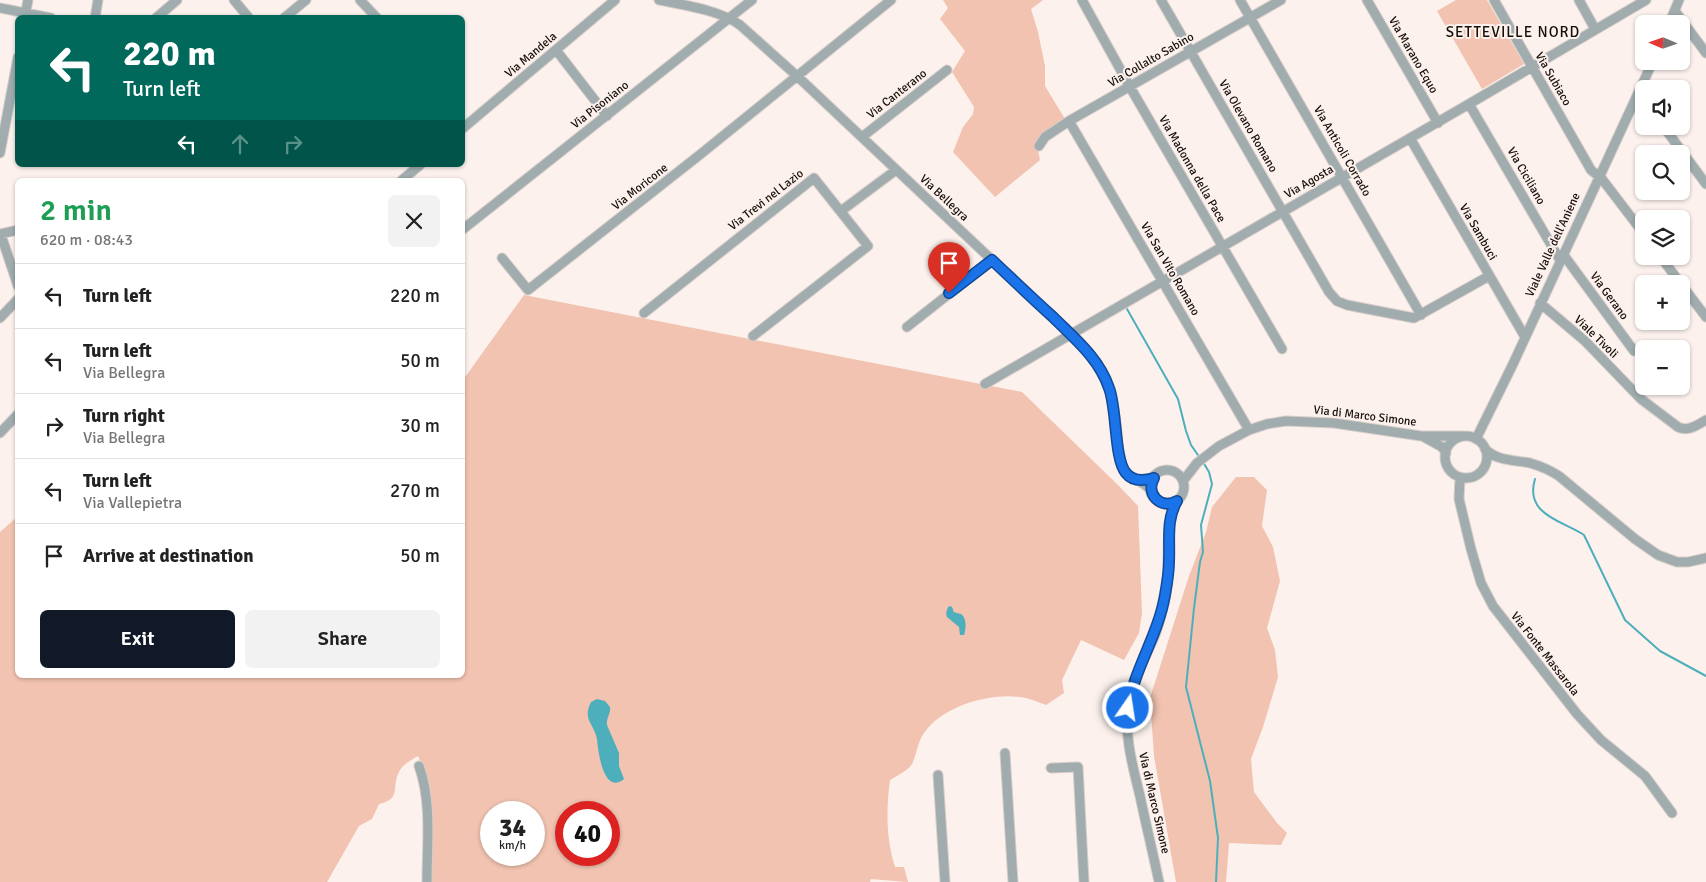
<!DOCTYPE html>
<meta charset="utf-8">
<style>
body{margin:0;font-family:Signika,sans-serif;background:#f2f2f2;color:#222;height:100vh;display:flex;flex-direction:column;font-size:19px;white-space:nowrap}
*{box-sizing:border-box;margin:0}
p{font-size:16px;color:#767676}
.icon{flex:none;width:28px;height:28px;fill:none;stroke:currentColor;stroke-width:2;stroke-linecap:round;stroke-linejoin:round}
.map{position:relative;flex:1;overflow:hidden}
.drawer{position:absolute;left:15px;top:178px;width:450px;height:500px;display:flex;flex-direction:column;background:#fff;border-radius:8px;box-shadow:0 1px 4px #0004}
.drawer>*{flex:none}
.top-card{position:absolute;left:15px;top:15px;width:450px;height:152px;border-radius:8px;box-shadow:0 1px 4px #0004;background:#00695c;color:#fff;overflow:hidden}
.needle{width:32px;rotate:272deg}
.tools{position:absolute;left:1635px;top:15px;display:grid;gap:10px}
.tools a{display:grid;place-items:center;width:55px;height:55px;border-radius:8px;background:#fff;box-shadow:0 1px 4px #0004;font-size:25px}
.speed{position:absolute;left:480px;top:801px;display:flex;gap:10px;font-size:25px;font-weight:700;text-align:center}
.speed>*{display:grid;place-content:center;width:65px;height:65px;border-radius:50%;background:#fff;box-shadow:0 1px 4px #0004;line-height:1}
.speed small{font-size:12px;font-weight:400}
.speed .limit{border:8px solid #d22;background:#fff;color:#111}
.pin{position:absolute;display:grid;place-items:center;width:42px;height:42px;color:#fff;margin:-51px -21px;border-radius:50% 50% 50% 0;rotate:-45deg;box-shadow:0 0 5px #0007}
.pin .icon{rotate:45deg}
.me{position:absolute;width:55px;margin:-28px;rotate:13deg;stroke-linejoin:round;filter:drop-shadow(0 0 4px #0008)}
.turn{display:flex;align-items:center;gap:18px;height:105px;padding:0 25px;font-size:22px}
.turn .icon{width:65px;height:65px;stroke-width:2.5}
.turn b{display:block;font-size:35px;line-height:42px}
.lanes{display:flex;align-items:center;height:48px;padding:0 25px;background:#0003;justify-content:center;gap:25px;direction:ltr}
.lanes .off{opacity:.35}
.round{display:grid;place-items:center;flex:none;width:52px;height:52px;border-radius:8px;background:#f2f2f2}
.summary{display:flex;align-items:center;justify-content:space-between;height:85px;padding:0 25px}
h1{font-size:30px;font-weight:600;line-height:38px;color:#1e9e55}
.action{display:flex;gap:10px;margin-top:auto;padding:10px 25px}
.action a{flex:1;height:58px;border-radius:8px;background:#111827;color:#fff;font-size:20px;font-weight:600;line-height:58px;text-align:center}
.action a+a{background:#f2f2f2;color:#222}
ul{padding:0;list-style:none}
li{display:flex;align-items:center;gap:15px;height:65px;padding:0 25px;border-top:1px solid #e0e0e0}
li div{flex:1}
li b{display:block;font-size:19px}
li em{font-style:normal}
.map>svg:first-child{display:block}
.green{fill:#f1c3b0;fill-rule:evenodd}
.water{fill:#4eafbc}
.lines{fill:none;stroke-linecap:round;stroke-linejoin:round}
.stream{stroke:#4eafbc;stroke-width:2}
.minor-casing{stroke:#d7cdc9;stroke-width:11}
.minor{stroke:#a0acae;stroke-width:9}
.route-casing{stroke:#114b97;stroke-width:12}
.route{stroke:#1a73e8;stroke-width:9}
.labels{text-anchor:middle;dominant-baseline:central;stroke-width:4;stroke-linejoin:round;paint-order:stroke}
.street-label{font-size:12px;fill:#160e0a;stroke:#fcf1ed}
.quarter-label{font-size:15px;letter-spacing:1px;fill:#160e0a;stroke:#fcf1ed}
</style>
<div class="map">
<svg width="1706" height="882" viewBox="0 0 1706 882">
<rect width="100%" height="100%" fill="#fcf1ed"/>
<path class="green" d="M943,0H1043L1031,9L1038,32L1045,66V86L1065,119C1044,133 1033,133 1040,160L995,197L953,152L963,127L973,114L974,107L952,72L965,51L940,19L948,8Z
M1456,0H1487L1524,64L1482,89L1437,11Z
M524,295L1022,392L1118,485L1138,506L1142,613L1139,633L1124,660L1081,640L1062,680L1064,693L1046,705C1038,702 1029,698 1020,697C990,693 947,705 927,729C917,740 918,752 912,764C909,770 896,776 890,780C886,810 886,838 895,867H904L908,882L871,879L870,882H431L430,804L428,779L418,756C411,760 402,765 399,772C391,787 402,799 379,804L372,819L359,826L327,882H0V532L17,517L18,675H462L463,380ZM491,812H534V855H491ZM566,812H609V855H566Z
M1236,477H1254L1267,490L1262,526L1273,547L1280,581L1267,628L1275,650L1278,677L1263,727L1251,759L1254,792L1277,823L1287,833L1281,845L1229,843L1226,882H1176L1154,756L1150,698L1189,576L1206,532L1212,507Z"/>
<path class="water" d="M951,606L953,609V611C955,613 958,613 961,614C967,618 966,629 964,635H960L959,627L947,617L946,613L948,607Z
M597,699L605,701L610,707C611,713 606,718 607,725L619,753V766L624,779C603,796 598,750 597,739C594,723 582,720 591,702Z"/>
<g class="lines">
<path class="stream" d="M1127,309L1178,399L1186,431L1191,445L1200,458
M1203,462L1209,472L1212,484L1201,525L1203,552L1200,562L1194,608L1186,687L1210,781L1218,838L1216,882
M1535,479C1524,515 1563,521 1584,535L1625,620L1660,651L1706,676"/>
<g class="minor-casing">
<path id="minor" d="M234,0L249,18
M360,0L377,18
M659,0C684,5 719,10 740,25L797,76L1081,344C1108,374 1113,393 1117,432C1118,443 1118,456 1122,467C1128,480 1143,479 1151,491
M1082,0L1130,87L1282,349
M1161,0L1329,292L1337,301L1347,305L1414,318L1489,276
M1240,0L1421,315
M1367,0L1438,123
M1494,0L1591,170L1602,179L1644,234
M1579,0L1595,29
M0,8L51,18
M1675,11L1706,53
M25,17L28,0
M95,18L98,0
M156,18L177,0
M284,18L306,0
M1669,24L1679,0
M556,50L607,116
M1469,104L1560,260
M1069,121L1249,430
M1663,126L1706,184
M462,129L615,0
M862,137L947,70
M1410,138L1525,337
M1039,146L1045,137L1069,121L1281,0
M0,153L18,57
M402,180L420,165
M841,211L896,170
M462,230L752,0
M0,234L18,230
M0,235L3,241L18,286
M1563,254L1634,351
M1660,256L1681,284
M502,258L528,290L702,153L891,0
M1681,284L1706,317
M1540,303L1585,341L1641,399L1678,427C1688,432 1697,425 1706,420
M644,313L814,178L868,246L753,336
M0,318L18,299
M907,327L992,260
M985,384L1469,104L1646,0
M0,433L18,414
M1445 457a21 21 0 1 1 42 0a21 21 0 1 1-42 0Z
M1424,437L1442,447L1446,453
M1476,439L1513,364L1653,61
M1485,449C1497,461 1514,460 1530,463C1540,466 1550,470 1559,476L1635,539L1658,555L1677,562H1688L1706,558
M1150 487a17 17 0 1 1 34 0a17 17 0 1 1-34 0Z
M1460,477L1459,499L1471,549L1481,583L1493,606L1577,714L1601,740L1645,776L1672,813
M1183,481L1197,463L1219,446L1249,430L1267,424L1286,421L1334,423L1421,436H1463
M1005,753L1013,882
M419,766C432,802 427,844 427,882
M1051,768L1078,767L1084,882
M938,775L945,882
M1159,882C1153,853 1146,825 1140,796C1132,764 1123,731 1129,698C1134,676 1146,656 1155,635C1160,622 1163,608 1166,594C1171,565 1163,525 1177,501"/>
</g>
<use href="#minor" class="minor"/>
</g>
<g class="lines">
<g class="route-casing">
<path id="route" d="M949,293L992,260C1012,279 1032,298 1053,317C1074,338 1099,358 1109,388C1117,408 1114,459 1126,473C1133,482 1144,481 1154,478C1145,494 1161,510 1177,501C1166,520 1170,539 1169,561C1169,572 1167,584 1165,595C1158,636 1134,669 1128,708"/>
</g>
<use href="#route" class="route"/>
</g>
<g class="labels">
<g class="street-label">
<text transform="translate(531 55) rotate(-40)">Via Mandela</text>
<text transform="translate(1413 55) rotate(60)">Via Marano Equo</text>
<text transform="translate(1151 60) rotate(-30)">Via Collalto Sabino</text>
<text transform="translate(1553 79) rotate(60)">Via Subiaco</text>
<text transform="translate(897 94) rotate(-38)">Via Canterano</text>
<text transform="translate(600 105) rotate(-38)">Via Pisoniano</text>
<text transform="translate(1248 126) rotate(60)">Via Olevano Romano</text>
<text transform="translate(1342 151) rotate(60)">Via Anticoli Corrado</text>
<text transform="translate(1192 169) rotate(60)">Via Madonna della Pace</text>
<text transform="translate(1526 176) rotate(60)">Via Ciciliano</text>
<text transform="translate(1309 182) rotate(-30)">Via Agosta</text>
<text transform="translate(640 187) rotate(-38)">Via Moricone</text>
<text transform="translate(944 198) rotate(43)">Via Bellegra</text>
<text transform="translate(766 200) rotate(-38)">Via Trevi nel Lazio</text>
<text transform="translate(1478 232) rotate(60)">Via Sambuci</text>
<text transform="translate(1553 245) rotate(-65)">Viale Valle dell'Aniene</text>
<text transform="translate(1170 269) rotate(60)">Via San Vito Romano</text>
<text transform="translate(1609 296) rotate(54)">Via Gerano</text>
<text transform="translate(1596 337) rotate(44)">Viale Tivoli</text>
<text transform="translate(1365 416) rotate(7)">Via di Marco Simone</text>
<text transform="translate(1545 654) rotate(52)">Via Fonte Massarola</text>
<text transform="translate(1154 803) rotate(77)">Via di Marco Simone</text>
</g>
<g class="quarter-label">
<text x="1513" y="32">SETTEVILLE NORD</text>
</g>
</g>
</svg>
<div class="tools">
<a><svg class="needle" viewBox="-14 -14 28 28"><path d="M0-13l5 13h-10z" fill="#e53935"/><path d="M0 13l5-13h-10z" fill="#767676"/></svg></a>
<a><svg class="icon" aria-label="sound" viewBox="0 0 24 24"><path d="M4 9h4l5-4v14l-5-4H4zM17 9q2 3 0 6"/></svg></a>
<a><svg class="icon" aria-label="search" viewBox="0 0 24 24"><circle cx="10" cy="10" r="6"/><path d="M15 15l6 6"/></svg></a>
<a><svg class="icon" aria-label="layers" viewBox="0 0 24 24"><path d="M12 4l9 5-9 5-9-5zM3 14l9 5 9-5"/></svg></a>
<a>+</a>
<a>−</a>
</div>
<div class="speed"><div>34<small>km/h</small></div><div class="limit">40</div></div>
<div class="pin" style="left:949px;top:293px;background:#d93025"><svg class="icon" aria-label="arrive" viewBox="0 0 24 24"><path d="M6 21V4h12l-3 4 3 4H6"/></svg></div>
<svg class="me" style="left:1128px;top:708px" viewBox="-20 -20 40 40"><circle r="17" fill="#1a73e8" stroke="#fff" stroke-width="3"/><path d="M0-11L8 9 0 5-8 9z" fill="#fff"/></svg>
<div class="top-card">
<div class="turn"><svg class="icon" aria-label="left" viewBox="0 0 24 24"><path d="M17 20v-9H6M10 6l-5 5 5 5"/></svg><div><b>220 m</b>Turn left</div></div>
<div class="lanes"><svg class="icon" aria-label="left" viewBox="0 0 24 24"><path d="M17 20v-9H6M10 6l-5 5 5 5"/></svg><svg class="icon off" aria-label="ahead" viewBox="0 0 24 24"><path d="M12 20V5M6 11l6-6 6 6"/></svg><svg class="icon off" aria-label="right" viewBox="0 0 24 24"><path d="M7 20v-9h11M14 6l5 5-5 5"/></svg></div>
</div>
<section class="drawer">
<div class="summary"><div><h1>2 min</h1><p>620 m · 08:43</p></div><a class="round"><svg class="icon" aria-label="close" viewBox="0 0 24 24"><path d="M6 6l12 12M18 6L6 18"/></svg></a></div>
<ul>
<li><svg class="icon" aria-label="left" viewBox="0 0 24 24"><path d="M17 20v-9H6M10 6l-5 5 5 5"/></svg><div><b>Turn left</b></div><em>220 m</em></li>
<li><svg class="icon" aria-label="left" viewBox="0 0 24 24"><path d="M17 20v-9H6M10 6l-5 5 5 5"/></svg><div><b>Turn left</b><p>Via Bellegra</p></div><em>50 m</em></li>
<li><svg class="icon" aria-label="right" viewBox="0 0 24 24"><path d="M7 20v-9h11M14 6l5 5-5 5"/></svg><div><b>Turn right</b><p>Via Bellegra</p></div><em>30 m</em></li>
<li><svg class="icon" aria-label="left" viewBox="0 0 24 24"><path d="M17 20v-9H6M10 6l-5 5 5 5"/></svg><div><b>Turn left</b><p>Via Vallepietra</p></div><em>270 m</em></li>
<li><svg class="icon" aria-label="arrive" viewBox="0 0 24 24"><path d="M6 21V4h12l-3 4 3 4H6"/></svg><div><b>Arrive at destination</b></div><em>50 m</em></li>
</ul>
<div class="action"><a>Exit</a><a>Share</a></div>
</section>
</div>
